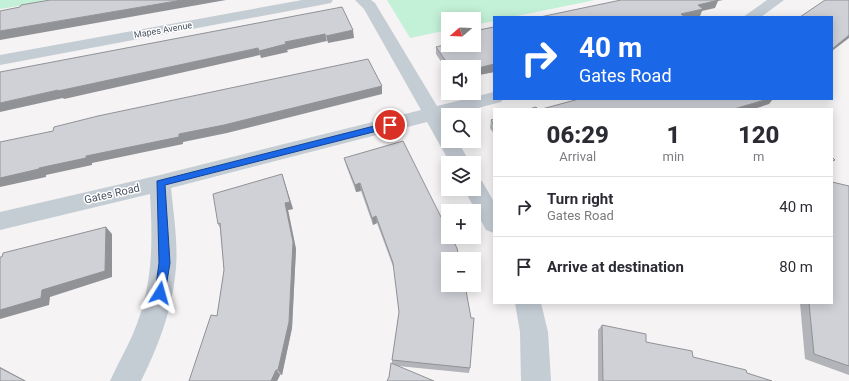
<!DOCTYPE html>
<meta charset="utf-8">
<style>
body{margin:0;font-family:Roboto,sans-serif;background:#f7f7f7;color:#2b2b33;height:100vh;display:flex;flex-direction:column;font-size:15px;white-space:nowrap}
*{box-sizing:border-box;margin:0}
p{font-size:13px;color:#7c7c81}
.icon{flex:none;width:22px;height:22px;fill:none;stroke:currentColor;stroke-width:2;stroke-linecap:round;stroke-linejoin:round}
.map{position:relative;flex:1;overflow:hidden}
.side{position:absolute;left:493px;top:108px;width:340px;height:196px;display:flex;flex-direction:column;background:#fff;border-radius:0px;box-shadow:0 2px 10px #0003}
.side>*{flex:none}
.banner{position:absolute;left:493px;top:16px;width:340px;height:84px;border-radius:0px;box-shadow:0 2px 10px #0003;background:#1a67e8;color:#fff;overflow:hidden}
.needle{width:26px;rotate:251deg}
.tools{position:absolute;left:441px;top:12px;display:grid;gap:8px}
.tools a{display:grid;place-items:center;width:40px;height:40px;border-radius:0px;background:#fff;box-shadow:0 2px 10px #0003;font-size:20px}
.pin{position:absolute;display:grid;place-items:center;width:34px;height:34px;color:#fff;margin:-17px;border:2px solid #fff;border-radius:50%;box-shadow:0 1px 4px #0007}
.me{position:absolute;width:44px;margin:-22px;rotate:8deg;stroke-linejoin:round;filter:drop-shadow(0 0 3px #0008)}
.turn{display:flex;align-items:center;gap:14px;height:84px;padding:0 20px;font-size:18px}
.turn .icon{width:52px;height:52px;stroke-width:2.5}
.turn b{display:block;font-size:28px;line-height:34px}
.eta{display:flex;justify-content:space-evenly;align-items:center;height:68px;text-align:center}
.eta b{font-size:24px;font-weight:800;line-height:28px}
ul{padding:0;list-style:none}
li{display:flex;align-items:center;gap:12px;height:60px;padding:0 20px;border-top:1px solid #e1e1e2}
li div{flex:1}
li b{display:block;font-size:15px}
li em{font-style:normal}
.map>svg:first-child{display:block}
.green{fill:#c3f1d7}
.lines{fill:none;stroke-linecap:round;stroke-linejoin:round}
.minor{fill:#c4ccd4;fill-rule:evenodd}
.wall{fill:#b2b4b9}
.shaded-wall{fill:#919296}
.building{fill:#cfd1d7;stroke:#919296}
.route{fill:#1a67e8;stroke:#114397}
.labels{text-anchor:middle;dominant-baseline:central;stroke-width:3;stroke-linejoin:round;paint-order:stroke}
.far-street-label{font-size:9px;fill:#4a5461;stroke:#fff}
.street-label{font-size:11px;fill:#4a5461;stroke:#fff}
</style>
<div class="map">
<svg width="849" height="381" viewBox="0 0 849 381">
<rect width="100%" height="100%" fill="#f5f3f3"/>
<path class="green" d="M0,0H55L0,9Z
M387,0H595L512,17H494V21L474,25V19H448V30L410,38Z"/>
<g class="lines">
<path class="minor" d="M302,0H333L331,3L326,4L0,65V55Z
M355,0H371L375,3L437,106L494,92V99H503L501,102L444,117L448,124V141H458L470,163H450L427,122L171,188C174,218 179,248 175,277C171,313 157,349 141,381H110C117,365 126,350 133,334C153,287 153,244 150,194L0,230V212L160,175L421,110L364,9Z
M767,0H784L761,17H743Z
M474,179L482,181L494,202V233L486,230L464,189H474Z
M515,303H541L548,332L551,381H521L520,332Z"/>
</g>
<path class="wall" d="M436,47L494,72L474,76V67H448V72L436,54Z
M494,119V134L490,128L491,120Z
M344,158L470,368L469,373L398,366L389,377L392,363V360L399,312L394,269L377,223L373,225L361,191L356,192L346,165Z
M282,174L293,209L288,210L296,249L292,328L282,375H280L277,381H189L217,316L224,270L220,228L218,224Z
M849,186V375L805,359L800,303H832Z
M602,325L646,342L693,357L772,381H598V330Z"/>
<path class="shaded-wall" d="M182,0H226L0,40V31Z
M710,0H723L718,1L715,8L702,11L700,16L697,17H679L681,14L698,5Z
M353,30L354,38L328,43L326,36Z
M325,34L327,41L287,50L288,52L261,58L259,51L285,42Z
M849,35V38L832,51V49Z
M258,48L260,55L64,99L63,98L0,112V103L58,90Z
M494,64V72L474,76V69Z
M382,86V94L227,133L183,142V144L92,163V165L46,175V177L0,187V178L86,156Z
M768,99H773L769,104L754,109H734Z
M282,174L293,209L288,210L296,249L292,328L282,375L278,370L285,203Z
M360,183L361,191L356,192L355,185Z
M376,216L377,223L373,225L372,218Z
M106,227L112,234V277L50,297L49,305L0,319V310Z
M0,367L26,381H25L0,368Z
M276,370L280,375L277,381H271Z"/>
<path class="building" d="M50,0H182L0,31V11L20,7L21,5Z
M621,0H719L698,5L703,9L681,14L685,17H540Z
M825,0H849V35L832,49V17H800Z
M342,7L353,30L326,36L325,34L285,42L286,44L259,51L258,48L58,91V90L0,103V72Z
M494,27V64L474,69V67H450L436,47L448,44V45H474V31Z
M368,59L382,86L224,125L179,134V137L86,156V158L39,168V169L0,178V142L53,131L54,127L98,116Z
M579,99H768L734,109H542Z
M536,107L538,109H529Z
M494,119V125L491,120Z
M403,141L448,231V237H451L457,248L459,259H448V285H465L471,318H474L470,368L392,360L399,312L393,263L376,216L372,218L360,183L355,185L344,158Z
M832,157L835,160L832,161Z
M282,174L290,202L285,203L293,242L289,322L278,370H276L271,381H189L211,315L217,316L224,270L220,223L218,224L213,194Z
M832,182L849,186V366L814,354L809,303H832Z
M106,227L105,271L42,290L41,298L0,310V257H2L3,253Z
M602,325L646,334V342L692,351L693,357L746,370L747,373L772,381H603Z
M391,363L434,381H387L389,377Z
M0,368L25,381H0Z"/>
<path class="route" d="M390,122L393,123V127L165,185L170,263L165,293L164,297L160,298L156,297L155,293L159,263L157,181Z"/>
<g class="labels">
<g class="far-street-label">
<text transform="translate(163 30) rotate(-10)">Mapes Avenue</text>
</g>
<g class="street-label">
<text transform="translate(112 194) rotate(-13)">Gates Road</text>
</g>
</g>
</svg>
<div class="tools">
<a><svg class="needle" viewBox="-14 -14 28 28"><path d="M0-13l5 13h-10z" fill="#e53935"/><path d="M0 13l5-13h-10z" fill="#7c7c81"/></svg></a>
<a><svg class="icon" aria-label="sound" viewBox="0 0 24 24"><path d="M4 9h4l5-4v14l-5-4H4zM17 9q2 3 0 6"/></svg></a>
<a><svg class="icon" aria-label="search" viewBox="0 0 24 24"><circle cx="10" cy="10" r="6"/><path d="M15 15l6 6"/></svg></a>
<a><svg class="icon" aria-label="layers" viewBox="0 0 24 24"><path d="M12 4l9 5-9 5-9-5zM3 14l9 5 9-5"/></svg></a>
<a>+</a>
<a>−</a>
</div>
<div class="pin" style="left:390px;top:125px;background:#d93025"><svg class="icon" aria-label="arrive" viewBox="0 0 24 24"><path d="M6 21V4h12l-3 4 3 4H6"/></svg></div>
<svg class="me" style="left:160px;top:293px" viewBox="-20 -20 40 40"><path d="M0-17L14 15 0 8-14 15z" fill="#1a67e8" stroke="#fff" stroke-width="4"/></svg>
<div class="banner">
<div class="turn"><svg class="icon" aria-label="right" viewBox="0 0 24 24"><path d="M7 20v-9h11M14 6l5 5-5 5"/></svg><div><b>40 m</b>Gates Road</div></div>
</div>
<section class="side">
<div class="eta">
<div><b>06:29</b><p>Arrival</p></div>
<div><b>1</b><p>min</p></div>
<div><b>120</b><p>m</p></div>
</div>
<ul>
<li><svg class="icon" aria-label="right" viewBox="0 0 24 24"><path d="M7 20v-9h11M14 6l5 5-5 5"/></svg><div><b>Turn right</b><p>Gates Road</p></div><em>40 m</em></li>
<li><svg class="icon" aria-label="arrive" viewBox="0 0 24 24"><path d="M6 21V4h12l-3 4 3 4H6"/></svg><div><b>Arrive at destination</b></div><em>80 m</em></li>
</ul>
</section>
</div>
